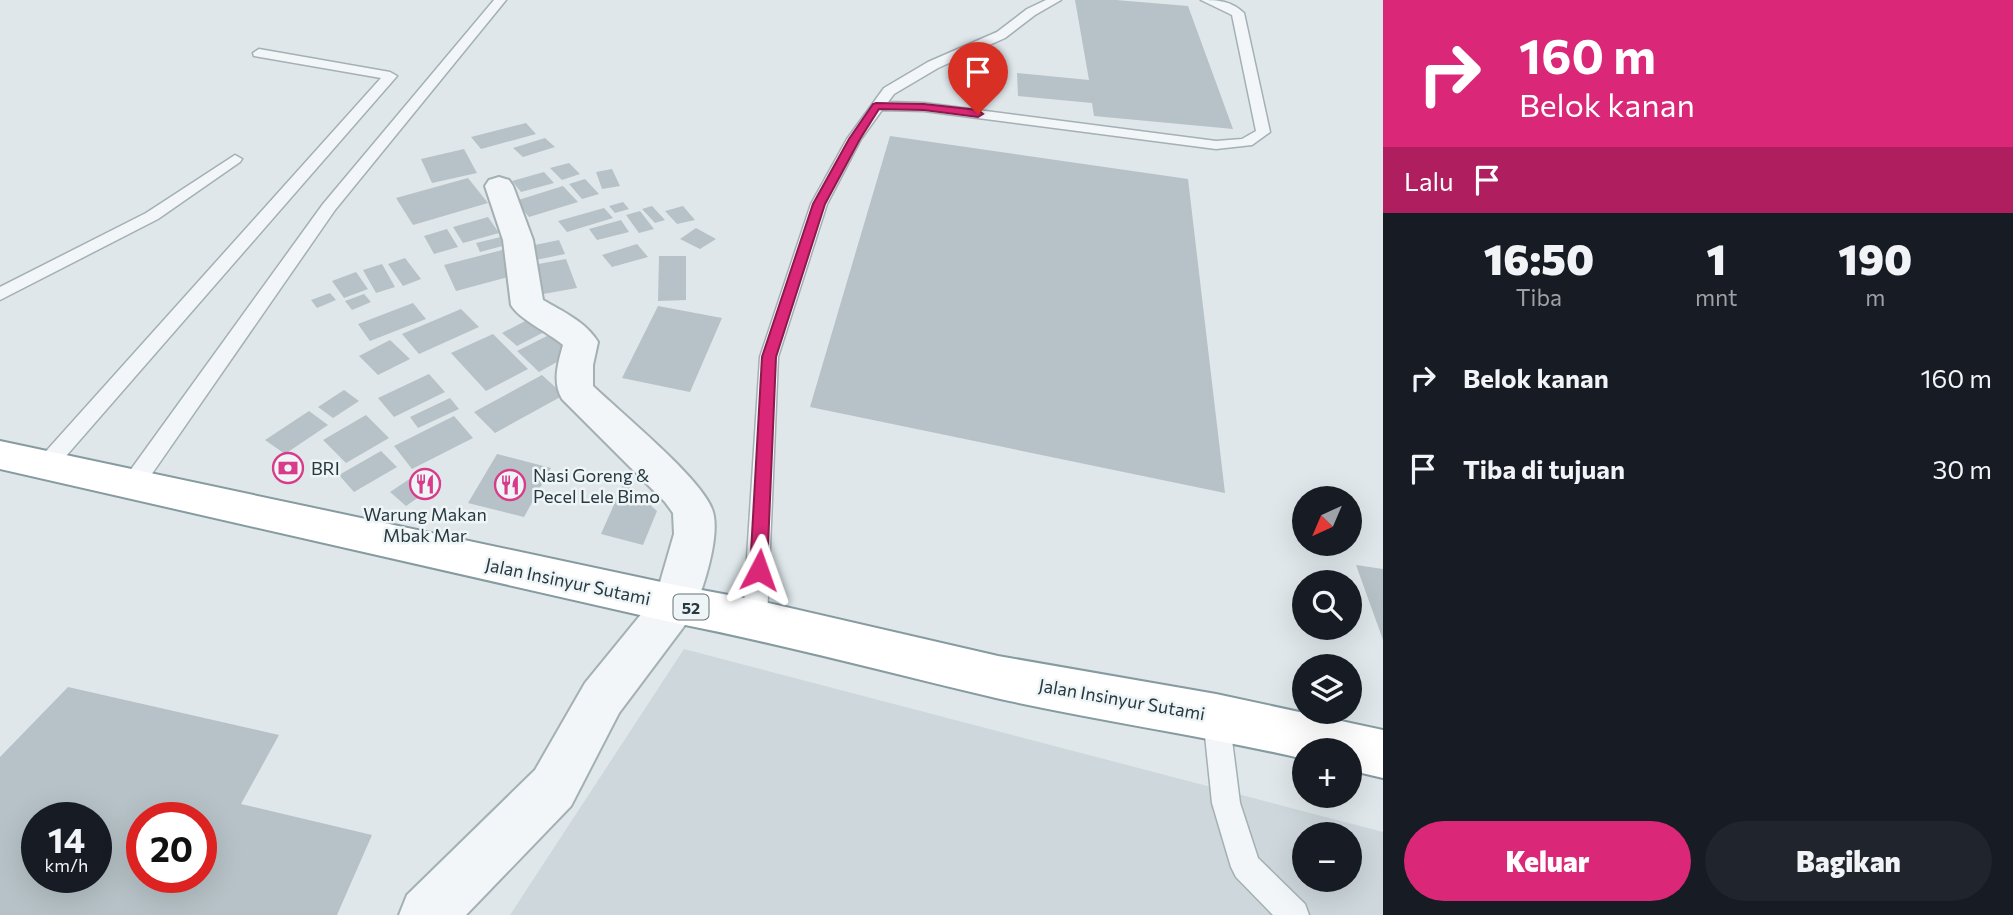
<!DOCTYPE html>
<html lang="id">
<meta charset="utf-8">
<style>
body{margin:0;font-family:Commissioner,sans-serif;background:#20242c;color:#f1f3f6;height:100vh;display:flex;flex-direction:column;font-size:26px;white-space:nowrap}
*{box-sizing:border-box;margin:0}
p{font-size:23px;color:#9ea1a6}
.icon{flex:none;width:38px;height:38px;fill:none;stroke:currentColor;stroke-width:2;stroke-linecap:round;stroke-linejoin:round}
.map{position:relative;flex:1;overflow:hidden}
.panel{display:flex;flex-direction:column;background:#171b24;width:630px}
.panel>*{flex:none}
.guide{background:#db2777;color:#fff;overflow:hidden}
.needle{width:46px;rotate:224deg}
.tools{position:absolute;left:1292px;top:486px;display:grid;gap:14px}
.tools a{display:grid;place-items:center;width:70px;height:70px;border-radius:50%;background:#171b24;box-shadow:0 7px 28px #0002;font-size:35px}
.speed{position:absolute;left:21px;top:802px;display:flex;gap:14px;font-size:35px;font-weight:700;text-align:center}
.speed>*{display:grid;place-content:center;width:91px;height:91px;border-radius:50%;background:#171b24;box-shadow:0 7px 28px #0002;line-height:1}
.speed small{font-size:18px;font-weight:400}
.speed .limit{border:10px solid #d22;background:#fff;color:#111}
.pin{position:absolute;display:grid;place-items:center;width:60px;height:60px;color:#fff;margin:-72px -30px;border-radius:50% 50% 50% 0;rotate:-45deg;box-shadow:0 0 7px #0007}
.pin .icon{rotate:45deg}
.me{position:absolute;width:77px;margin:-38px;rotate:4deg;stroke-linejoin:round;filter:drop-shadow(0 0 5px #0008)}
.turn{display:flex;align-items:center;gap:24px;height:147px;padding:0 21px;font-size:32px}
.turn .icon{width:91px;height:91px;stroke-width:2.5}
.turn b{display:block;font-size:49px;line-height:60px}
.then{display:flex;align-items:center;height:66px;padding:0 21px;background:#0003;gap:14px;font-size:26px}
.eta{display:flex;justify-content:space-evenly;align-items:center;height:119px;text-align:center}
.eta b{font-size:42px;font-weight:800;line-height:49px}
.primary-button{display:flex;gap:14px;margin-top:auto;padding:14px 21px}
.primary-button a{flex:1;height:80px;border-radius:42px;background:#db2777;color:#fff;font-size:28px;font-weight:800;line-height:80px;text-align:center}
.primary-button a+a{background:#20242c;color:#f1f3f6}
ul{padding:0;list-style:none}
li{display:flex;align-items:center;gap:21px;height:91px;padding:0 21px}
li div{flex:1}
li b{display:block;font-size:26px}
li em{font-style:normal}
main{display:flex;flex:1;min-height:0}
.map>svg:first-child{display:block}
.built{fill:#cdd7dc;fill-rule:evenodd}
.building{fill:#b6c2c7;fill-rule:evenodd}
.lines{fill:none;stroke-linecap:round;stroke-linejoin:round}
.lane-casing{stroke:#a4b0b4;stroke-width:3}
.street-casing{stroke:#a4b0b4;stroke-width:4}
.highway-casing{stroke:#869aa1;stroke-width:4}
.lane{fill:#f2f6f8;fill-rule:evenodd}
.street{fill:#f2f6f8;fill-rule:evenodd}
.highway{fill:#fff;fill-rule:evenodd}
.route{fill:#db2777;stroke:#8e194d;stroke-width:2}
.labels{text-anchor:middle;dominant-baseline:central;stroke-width:5;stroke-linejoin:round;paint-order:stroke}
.shield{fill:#eff5f7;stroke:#637278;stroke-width:2}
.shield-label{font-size:16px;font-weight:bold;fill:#273a42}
.poi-label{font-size:18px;fill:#273a42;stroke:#eff5f7;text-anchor:start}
.street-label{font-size:18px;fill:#273a42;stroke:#eff5f7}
</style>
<main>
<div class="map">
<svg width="1383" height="915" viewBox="0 0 1383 915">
<rect width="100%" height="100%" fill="#dfe7ea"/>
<path class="built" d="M684,649L1383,832V915H510ZM1304,835H1349V880H1304Z"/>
<path class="building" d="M1075,0H1116L1188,6L1233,129L1094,116L1092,103L1018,96L1017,73L1089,80Z
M526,123L536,134L481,149L471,137Z
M890,136L1188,179L1225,493L810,407Z
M545,138L555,147L523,157L513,148Z
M464,149L477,173L432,183L421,159Z
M569,163L580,174L562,180L550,168Z
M612,169L620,186L602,189L596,172Z
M544,172L554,183L521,192L512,181Z
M468,178L488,203L413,225L396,198Z
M585,179L599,194L582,199L569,184Z
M563,186L578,202L529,217L515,201Z
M623,202L629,209L615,213L609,206Z
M652,206L665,220L655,223L642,209Z
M683,206L695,220L677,224L665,211Z
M604,208L613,218L567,232L558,221Z
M640,211L654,229L639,233L626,215Z
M488,217L499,233L463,243L453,227Z
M621,220L629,232L597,240L589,229Z
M696,228L716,239L700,249L680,239Z
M447,229L458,247L434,254L424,236Z
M505,236L510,244L480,252L476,243Z
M559,240L565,254L531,261L525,247Z
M637,244L648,257L612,267L602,255Z
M506,249L519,274L456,291L444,265Z
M659,256H686V300L658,301Z
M405,258L421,279L403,286L388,264Z
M566,259L577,288L543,294L533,265Z
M382,264L395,287L376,293L363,270Z
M356,272L368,289L344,298L332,281Z
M330,293L336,300L317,308L311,300Z
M364,294L371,302L352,310L345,301Z
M413,303L426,319L370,341L358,324Z
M658,306L722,318L690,392L622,378Z
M461,309L479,327L419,354L402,334Z
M533,317L548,330L517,346L502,333Z
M553,333L575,352L539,372L517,351Z
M493,334L528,369L486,391L451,353Z
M390,340L410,359L378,375L359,356Z
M429,374L445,392L394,417L378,398Z
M542,375L564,395L495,433L474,412Z
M344,390L359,401L333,418L318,407Z
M450,398L459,409L418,428L410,417Z
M309,411L328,425L285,454L265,440Z
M366,415L389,438L346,463L323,440Z
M454,416L473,438L412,469L394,446Z
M381,451L397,467L354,492L339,475Z
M497,454L551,468L524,517L468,503Z
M426,468L442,481L406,506L390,492Z
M624,482L657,511L643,545L601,534Z
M1356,565L1383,569V640Z
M68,687L279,735L241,804L372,835L337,915H0V757ZM37,817H96V877H37ZM142,817H201V877H142Z"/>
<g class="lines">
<g class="lane-casing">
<path id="lane" d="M494,0H506L335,210L140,491L132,493L124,491L121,485L124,479L323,204Z
M1046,0H1061L1035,15L1005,38L938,68L894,94L888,102L924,103L1216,141L1242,139L1256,131L1232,15L1201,0C1219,0 1231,1 1244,13L1270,132L1252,145L1216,149L924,111L882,110L861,139L827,204L778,357L767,619L764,626L755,629L746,626L743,619L760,357L811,204L847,139L884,88L928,62L997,32L1027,9Z
M259,49L390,72L397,76L53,471L46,473L39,471L35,465L39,459L381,78L254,56L253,53Z
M235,155L242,159L240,162L158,219L0,300V287L146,213Z
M1216,704L1225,707L1229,716L1240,803L1258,858L1305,904L1309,915H1273L1236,877L1231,867L1212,803L1203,716L1207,707Z"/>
</g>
<g class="street-casing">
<path id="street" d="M499,177L509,180L513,186L533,240L543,300C562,311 586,322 598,342L593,365V386C620,412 701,478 712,509C722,534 702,593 691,617L619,713L571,806L466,915H399L407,895L535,770L585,683L656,596L674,534L673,513L665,502L562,399C552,382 558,363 563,345C548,332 520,320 511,305L503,240L485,186L489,180Z"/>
</g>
<g class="highway-casing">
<path id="highway" d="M0,441L675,585L755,600L998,656L1216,694L1383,730V778L1349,770V751H1304V759C1202,735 1098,721 996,698C889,673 783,644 675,623L0,469Z"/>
</g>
<use href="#lane" class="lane"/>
<use href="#street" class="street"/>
<use href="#highway" class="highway"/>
</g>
<path class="route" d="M876,103L924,104L978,110L983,114L978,117L924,110L879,109L860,139L825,204L776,357L767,570L765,575L759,577L752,575L750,570L762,357L813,204L849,139L873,104Z"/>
<defs>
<g id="bank-ring" transform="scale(1.575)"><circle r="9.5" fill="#eff5f7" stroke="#d83b89" stroke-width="1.5"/><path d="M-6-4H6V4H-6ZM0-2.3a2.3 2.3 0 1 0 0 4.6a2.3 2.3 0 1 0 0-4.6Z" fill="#d83b89"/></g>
<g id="restaurant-ring" transform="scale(1.575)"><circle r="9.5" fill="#eff5f7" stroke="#d83b89" stroke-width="1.5"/><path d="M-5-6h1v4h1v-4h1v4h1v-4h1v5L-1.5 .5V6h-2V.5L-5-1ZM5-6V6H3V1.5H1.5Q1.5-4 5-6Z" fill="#d83b89"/></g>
</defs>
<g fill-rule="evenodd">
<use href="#bank-ring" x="288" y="468"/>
<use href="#restaurant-ring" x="425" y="484"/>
<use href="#restaurant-ring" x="510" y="485"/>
</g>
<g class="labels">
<rect class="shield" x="673.5" y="594.5" width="35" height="25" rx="5"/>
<g class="shield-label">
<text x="691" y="607">52</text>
</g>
<g class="poi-label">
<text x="311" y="468">BRI</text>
<text x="533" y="475">Nasi Goreng &amp;<tspan x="533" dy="21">Pecel Lele Bimo</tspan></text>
<text x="425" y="514" text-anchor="middle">Warung Makan<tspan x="425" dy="21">Mbak Mar</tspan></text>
</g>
<g class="street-label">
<text transform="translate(568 581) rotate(12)">Jalan Insinyur Sutami</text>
<text transform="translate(1122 699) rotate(10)">Jalan Insinyur Sutami</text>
</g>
</g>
</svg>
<div class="tools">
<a><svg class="needle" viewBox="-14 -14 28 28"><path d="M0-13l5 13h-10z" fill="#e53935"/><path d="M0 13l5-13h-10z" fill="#9ea1a6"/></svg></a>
<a><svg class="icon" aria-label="search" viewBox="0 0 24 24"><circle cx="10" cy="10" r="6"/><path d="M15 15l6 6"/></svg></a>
<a><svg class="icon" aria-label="layers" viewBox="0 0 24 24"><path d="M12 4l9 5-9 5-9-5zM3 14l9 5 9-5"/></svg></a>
<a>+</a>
<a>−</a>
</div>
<div class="speed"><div>14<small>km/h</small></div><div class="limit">20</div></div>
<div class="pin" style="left:978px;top:114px;background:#d93025"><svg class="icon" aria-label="arrive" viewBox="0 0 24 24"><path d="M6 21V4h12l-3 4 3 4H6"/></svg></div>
<svg class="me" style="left:759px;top:570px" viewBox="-20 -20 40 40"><path d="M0-17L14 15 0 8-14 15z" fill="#db2777" stroke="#fff" stroke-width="4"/></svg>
</div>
<section class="panel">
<div class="guide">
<div class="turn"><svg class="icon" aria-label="right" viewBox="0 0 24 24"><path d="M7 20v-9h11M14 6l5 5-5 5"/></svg><div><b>160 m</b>Belok kanan</div></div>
<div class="then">Lalu<svg class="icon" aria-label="arrive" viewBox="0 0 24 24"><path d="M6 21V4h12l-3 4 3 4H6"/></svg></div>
</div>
<div class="eta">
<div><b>16:50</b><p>Tiba</p></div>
<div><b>1</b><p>mnt</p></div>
<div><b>190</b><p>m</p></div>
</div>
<ul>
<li><svg class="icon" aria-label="right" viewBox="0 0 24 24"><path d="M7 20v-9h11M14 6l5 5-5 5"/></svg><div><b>Belok kanan</b></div><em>160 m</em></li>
<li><svg class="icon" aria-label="arrive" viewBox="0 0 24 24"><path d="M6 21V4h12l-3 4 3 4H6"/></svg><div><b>Tiba di tujuan</b></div><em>30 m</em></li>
</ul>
<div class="primary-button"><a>Keluar</a><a>Bagikan</a></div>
</section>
</main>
